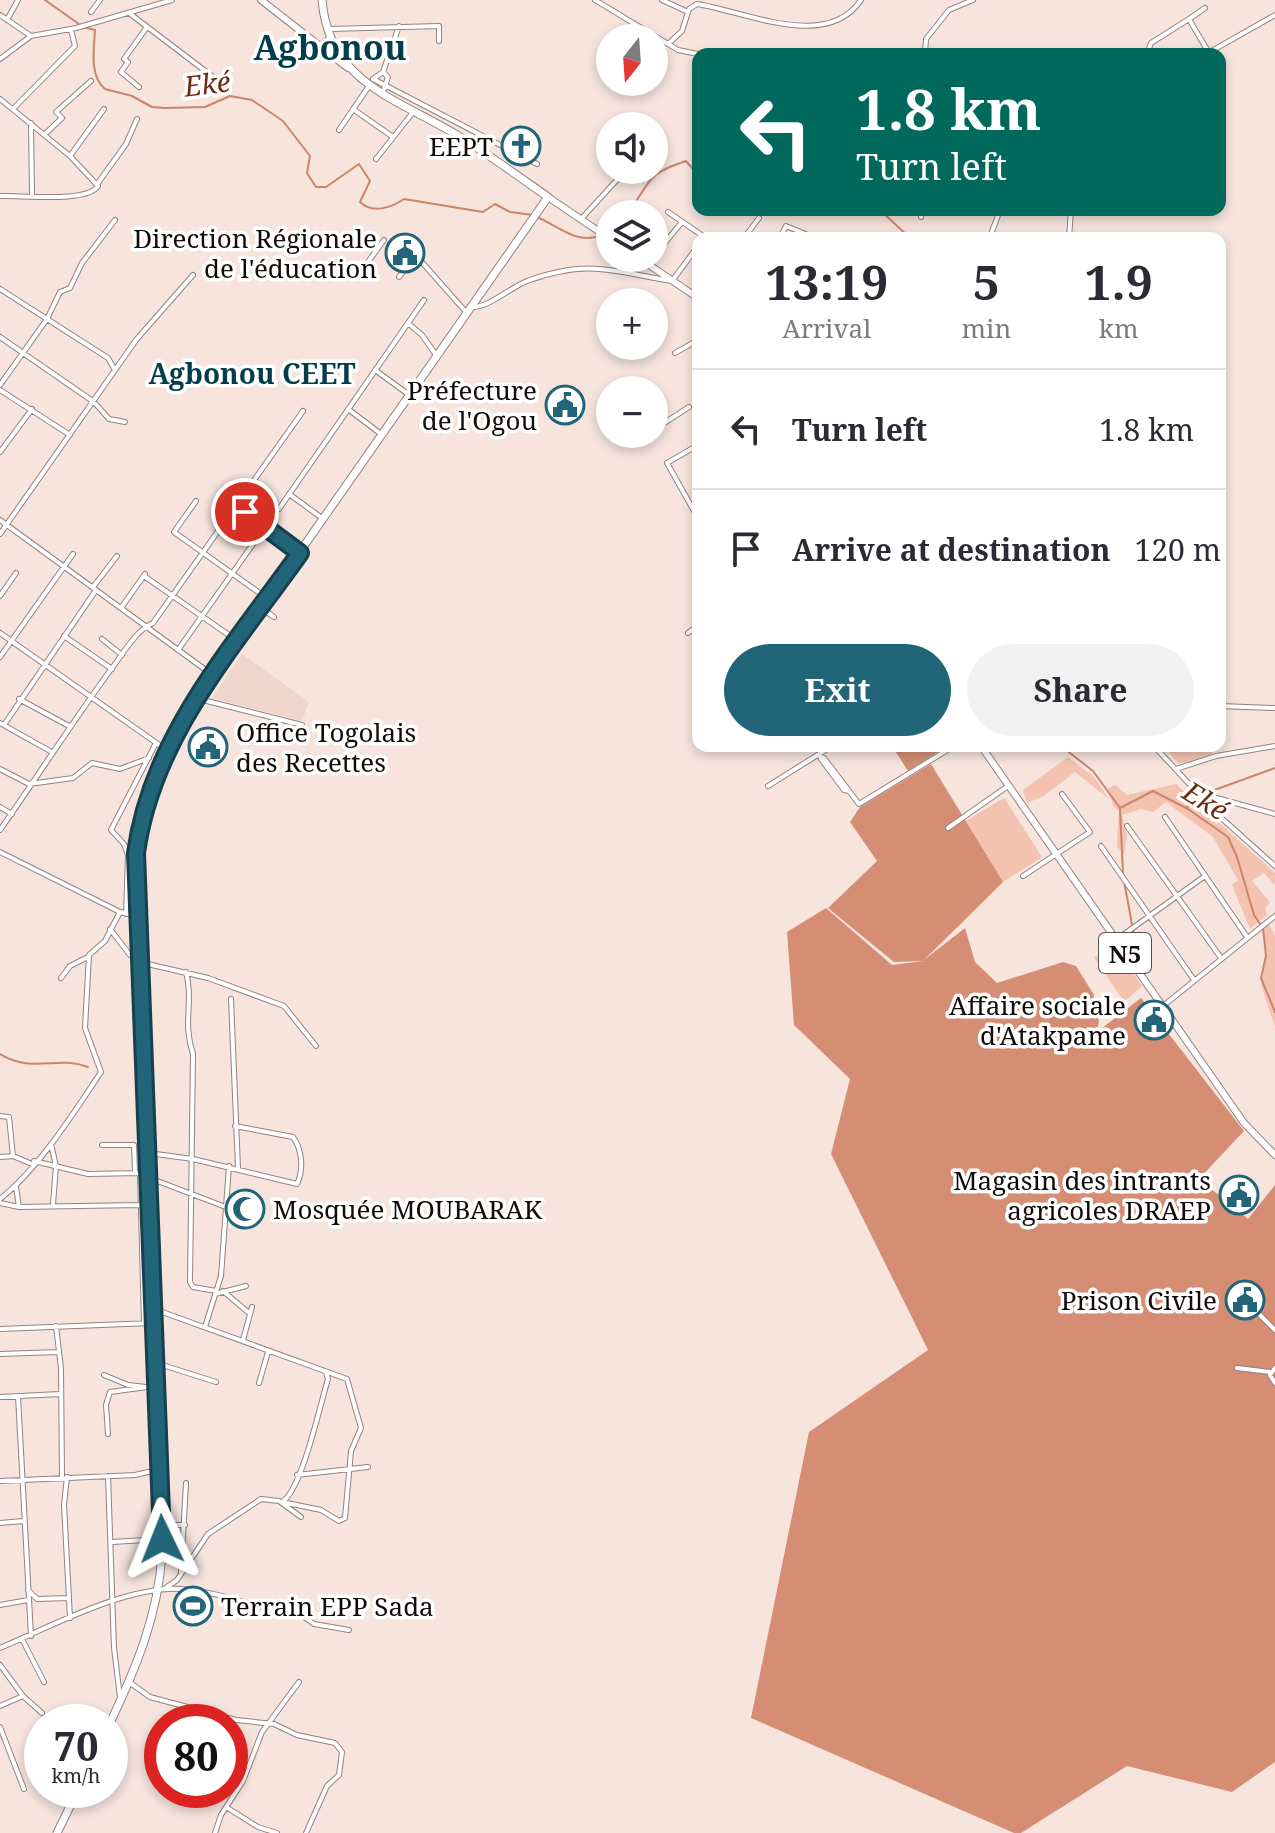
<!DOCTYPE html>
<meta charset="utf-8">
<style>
body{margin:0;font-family:"Noto Serif",serif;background:#f2f2f3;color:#2b2b33;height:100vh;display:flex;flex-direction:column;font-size:30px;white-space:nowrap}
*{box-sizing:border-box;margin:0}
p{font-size:26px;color:#7c7c81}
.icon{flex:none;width:44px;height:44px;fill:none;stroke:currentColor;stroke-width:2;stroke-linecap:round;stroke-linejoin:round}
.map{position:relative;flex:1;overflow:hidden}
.drawer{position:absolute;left:692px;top:232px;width:534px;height:520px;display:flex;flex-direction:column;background:#fff;border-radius:16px;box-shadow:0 4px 12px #0003}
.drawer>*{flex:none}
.guide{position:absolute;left:692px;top:48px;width:534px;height:168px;border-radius:16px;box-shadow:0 4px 12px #0003;background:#00695c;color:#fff;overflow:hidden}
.needle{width:52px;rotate:197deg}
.fabs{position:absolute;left:596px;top:24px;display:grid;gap:16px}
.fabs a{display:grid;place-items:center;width:72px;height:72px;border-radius:50%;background:#fff;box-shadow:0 4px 12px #0003;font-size:40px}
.speed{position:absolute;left:24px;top:1704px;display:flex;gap:16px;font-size:40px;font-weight:700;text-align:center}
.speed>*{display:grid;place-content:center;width:104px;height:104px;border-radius:50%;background:#fff;box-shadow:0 4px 12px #0003;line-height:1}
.speed small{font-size:20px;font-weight:400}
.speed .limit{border:12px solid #d22;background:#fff;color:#111}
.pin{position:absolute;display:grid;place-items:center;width:68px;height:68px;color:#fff;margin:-34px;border:4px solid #fff;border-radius:50%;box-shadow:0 2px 8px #0007}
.me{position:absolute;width:88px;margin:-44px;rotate:358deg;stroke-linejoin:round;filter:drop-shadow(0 0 6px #0008)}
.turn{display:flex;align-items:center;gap:28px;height:168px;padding:0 32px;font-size:36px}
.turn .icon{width:104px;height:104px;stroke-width:2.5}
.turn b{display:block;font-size:56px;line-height:68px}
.eta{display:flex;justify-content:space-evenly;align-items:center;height:136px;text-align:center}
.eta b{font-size:48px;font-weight:700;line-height:56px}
.cta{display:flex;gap:16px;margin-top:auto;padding:16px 32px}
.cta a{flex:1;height:92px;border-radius:48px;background:#226478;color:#fff;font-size:32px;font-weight:700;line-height:92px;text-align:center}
.cta a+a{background:#f2f2f3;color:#2b2b33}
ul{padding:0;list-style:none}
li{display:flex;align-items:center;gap:24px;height:120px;padding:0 32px;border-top:2px solid #e1e1e2}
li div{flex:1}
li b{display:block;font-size:30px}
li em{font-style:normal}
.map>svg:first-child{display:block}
.built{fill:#efd5cc}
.green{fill:#f3c2b1}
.forest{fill:#d58e74}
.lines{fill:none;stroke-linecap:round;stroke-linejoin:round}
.stream{stroke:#cc856b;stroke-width:2}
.minor-casing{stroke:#94837d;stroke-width:6}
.major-casing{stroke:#94837d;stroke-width:8}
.highway-casing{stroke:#94837d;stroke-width:9}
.minor{stroke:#fff;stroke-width:4}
.major{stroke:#fff;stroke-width:6}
.highway{stroke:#fff;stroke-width:7}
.route-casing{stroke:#16414e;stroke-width:20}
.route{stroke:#226478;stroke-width:14}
.labels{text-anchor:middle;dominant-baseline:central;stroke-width:7;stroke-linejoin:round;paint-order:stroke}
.shield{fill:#fff;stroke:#585452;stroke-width:2}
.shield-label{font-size:24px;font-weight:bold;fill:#100a08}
.poi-label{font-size:26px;fill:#100a08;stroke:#fff;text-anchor:end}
.water-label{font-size:28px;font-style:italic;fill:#6d2c12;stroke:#fff}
.neighbourhood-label{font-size:28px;font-weight:bold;fill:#023d4c;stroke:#fff}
.district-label{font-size:34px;font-weight:bold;fill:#023d4c;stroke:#fff}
</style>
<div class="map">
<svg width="1275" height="1833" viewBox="0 0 1275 1833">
<rect width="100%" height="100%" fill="#f6e4dd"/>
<path class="built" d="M242,654L309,702L302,721L212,698Z"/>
<path class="green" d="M1163,746H1210L1213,754L1179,764Z
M1068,757L1094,777L1109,799L1075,772L1044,796L1027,803L1023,790Z
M1176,784L1275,873V885L1264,873L1252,881L1270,902L1265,909L1267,915L1250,929L1232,885L1238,880L1213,837L1166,802L1153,812L1141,809L1122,815L1127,835L1124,855L1117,846L1119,811L1113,806L1108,788L1115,785L1127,795Z
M1004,798L1042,857L1003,882L964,822Z
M1269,924L1275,936V1027L1261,985L1266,956L1263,928Z
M1110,954L1122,958L1142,986L1124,1002L1094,957Z"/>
<path class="forest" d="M892,746H947L908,771Z
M931,764L1003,882L924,960L965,928L975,962L997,983L1063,962L1076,966L1094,995L1092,1009L1099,1020L1097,1032L1141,998L1244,1131L1199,1179L1248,1219L1275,1185V1762L1232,1792L1127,1766L1021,1833H1014L751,1718L809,1432L928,1350L831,1154L850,1079L794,1025L787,932L826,908L892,965L924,961L894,962L828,908L877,861L850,822L860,807Z"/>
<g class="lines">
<path class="stream" d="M45,0L83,27L95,30C94,48 89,76 105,89L132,96L152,107L164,108L205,107L230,96L252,100L283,121L310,156L307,173L316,187H326L359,164L370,181L360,202C372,214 391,208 404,199L483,212L495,204L510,212L533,215
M718,210H735
M880,210L910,238
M627,214C652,182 643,175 686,161L698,175
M539,218C558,226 576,244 599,236
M1061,746L1093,771L1120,808L1153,791L1188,809L1228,837L1237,857L1254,915L1263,928L1266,956L1261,978L1275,1012
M1187,807L1206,793L1275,768
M1120,809L1123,874
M1124,881L1136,946
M0,1054C33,1074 57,1055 88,1067"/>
<g class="minor-casing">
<path id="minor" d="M595,0L678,50L698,54
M662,0L688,12
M91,12L100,0
M129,13L229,89
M0,15L31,36
M1189,19L1205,8
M7,20L18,0
M330,29L439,26V41
M668,44L682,31L689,9L697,4C747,12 827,51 861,0
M1208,53L1275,15
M925,54L926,39L949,10L973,0
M1147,54L1151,43L1189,19L1209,53
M0,59L31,36L76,28L172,0
M383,72L388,77L383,92
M373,79L537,164
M373,79L383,72L399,26
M139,87L121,72L128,62L124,59L147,27
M0,99L70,156L98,186C88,203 22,195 0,196
M13,109L75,46L71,30
M353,109L393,137
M31,123L32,194
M339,130L369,86
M45,134L62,118L56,112L91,81
M70,156L104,109
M376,159L414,111
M98,183L126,144L137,119
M668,212L706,238
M921,217L923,210
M582,218L626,170
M990,237L1000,210
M744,238L759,218
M780,238L786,226L813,237
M1069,238L1071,210
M412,251L466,312
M654,256L682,222
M368,262L384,240
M399,277L416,255
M0,289L108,358L115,370
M473,307C489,307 510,288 527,281C589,259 611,271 672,281L698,246
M408,323L422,335L436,355
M0,337L94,402L109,419L125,422
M675,353L698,340
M375,370L408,394
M0,385L47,319L60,292L70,288L82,263L115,220
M0,390L70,435
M348,409L381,434
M658,427L689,407
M698,445L667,463L698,518
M0,452L32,409
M289,494L322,518
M196,501L174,532L268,599
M238,506L298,551
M279,509L424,300
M0,520L214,676
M0,534L136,340L193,275
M144,576L236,640
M93,587L117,556
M0,596L16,573
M121,608L145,574
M261,608L274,617
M0,633L165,749
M688,633L698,625
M64,636L112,669
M102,639L122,655
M178,650L265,527
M0,657L73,554
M19,699L69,726
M199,699L302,725
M1220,706L1275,708
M0,723L50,751
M4,725L96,590
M1154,746L1218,815L1275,866
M817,755L824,758L859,804L954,746
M821,759L844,790L849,791
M0,769L29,784L73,778L92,763L120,769L149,758
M1176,769L1216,756L1275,746
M768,786L832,746
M1213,797L1275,814
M0,807L12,814
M1165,817L1247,937
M1127,826L1221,958
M948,828L1008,786
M0,830C38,776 73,721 112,668C123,654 136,630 153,623L303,411
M1101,846L1194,980
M0,852L120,912L137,916
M1023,876L1090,832L1062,794
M143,900L145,962
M126,914L128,855L124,844L111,830L156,743
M110,929L130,955
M1116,940L1205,876
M139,962L208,978L284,1006L316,1046
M186,972C194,1003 182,1021 193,1054L190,1282L193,1287L216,1291
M61,978L70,966L88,957
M231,999L238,1168
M1163,1006L1275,916
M0,1116L9,1117L13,1156
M51,1144L56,1166L53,1204
M102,1145H134L135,1172
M148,1153L193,1159L297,1184C304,1170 302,1149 293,1137L235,1126
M0,1157L13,1156L32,1164
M34,1161L88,1174L140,1173
M140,1173L144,1322
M147,1177L223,1206
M16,1187L19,1207
M0,1199C39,1168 73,1114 101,1072L85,1028L89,955L105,941L120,912
M0,1203L19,1207L140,1205
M223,1291L249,1313
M215,1294L246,1286
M1253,1308L1275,1330
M154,1309L347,1379L361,1428L351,1451L345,1518L339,1521L321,1510L282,1502
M56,1326L61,1368L62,1477
M205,1327L221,1276L229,1166
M0,1329L152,1323
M243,1340L252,1307
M0,1354L59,1352
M156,1363L216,1382
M1237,1368L1270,1372
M1275,1368L1270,1375L1275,1383
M104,1375L128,1385L155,1388
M259,1383L268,1352
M18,1396L31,1636
M0,1397L60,1394
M108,1434L106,1405L110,1392L147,1387
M297,1475L368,1467
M108,1476L114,1648L120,1697
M67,1477L64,1505L70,1618
M0,1481L135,1475L157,1470
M282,1502C302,1490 320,1405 328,1379L326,1372
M0,1523L23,1521
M162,1525H185
M112,1542L162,1539
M181,1572L186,1483
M164,1589L177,1580L208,1534L261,1499L279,1501L301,1517
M28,1590L37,1599L69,1598
M0,1605L28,1600
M22,1639L44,1682
M0,1648C52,1626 125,1586 182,1589C222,1592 262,1610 303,1616L314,1624L349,1630
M0,1665L23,1696L0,1706
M129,1682L150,1697L236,1720L274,1724L297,1735L335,1743L342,1752L339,1775L327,1786L306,1833
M23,1696L42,1713
M0,1727L24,1789
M226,1807L258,1827L277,1833
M215,1833L221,1815L243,1781L262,1732L299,1682"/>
</g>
<g class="major-casing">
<path id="major" d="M261,0L348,68
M548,197L610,239
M639,258L698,298
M981,746L1244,1123L1275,1155"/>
</g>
<g class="highway-casing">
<path id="highway" d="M319,48L330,39
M110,1723C136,1668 158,1616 162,1554L135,868C138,817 153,770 178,726L548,197C518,176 488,154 457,135C396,98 329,83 322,0
M57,1833L78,1790"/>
</g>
<use href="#minor" class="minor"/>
<use href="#major" class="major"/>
<use href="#highway" class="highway"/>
</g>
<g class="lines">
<g class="route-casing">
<path id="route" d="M162,1539L136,853C152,736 234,646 300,553L245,512"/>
</g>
<use href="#route" class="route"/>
</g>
<defs>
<g id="church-ring" transform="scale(2)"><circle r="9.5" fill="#fff" stroke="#226478" stroke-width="1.5"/><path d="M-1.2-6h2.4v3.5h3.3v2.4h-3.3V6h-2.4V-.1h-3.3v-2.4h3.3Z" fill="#226478"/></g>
<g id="civic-ring" transform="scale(2)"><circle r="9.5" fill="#fff" stroke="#226478" stroke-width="1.5"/><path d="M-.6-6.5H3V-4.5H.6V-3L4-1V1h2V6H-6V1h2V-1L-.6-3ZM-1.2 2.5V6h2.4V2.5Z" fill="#226478"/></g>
<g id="mosque-ring" transform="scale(2)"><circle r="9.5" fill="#fff" stroke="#226478" stroke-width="1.5"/><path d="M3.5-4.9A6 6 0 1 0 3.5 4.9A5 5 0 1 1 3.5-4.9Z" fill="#226478"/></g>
<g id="stadium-ring" transform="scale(2)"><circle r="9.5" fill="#fff" stroke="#226478" stroke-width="1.5"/><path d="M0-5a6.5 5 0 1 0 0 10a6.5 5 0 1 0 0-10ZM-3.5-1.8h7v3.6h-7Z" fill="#226478"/></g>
</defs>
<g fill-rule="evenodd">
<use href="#church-ring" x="521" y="146"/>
<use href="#civic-ring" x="405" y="253"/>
<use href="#civic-ring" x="565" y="405"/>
<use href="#civic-ring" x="208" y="747"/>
<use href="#civic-ring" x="1154" y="1020"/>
<use href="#civic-ring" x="1239" y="1195"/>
<use href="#mosque-ring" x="245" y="1209"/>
<use href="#civic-ring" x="1245" y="1300"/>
<use href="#stadium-ring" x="193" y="1606"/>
</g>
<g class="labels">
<rect class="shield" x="1099" y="933" width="52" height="40" rx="6"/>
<g class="shield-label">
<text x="1125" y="953">N5</text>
</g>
<g class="poi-label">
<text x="493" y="146">EEPT</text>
<text x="377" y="238">Direction Régionale<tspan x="377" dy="30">de l'éducation</tspan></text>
<text x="537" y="390">Préfecture<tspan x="537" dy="30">de l'Ogou</tspan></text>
<text x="236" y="732" text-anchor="start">Office Togolais<tspan x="236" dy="30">des Recettes</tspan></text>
<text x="1126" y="1005">Affaire sociale<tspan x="1126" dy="30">d'Atakpame</tspan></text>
<text x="1211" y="1180">Magasin des intrants<tspan x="1211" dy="30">agricoles DRAEP</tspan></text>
<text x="273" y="1209" text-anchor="start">Mosquée MOUBARAK</text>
<text x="1217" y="1300">Prison Civile</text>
<text x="221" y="1606" text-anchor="start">Terrain EPP Sada</text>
</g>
<g class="water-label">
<text transform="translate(207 83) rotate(-7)">Eké</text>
<text transform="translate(1206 800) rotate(32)">Eké</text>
</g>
<g class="neighbourhood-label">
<text x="252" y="373">Agbonou CEET</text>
</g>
<g class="district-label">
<text x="330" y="47">Agbonou</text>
</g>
</g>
</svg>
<div class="fabs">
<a><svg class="needle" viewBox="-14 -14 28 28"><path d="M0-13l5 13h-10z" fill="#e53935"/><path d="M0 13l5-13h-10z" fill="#7c7c81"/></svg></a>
<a><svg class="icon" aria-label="sound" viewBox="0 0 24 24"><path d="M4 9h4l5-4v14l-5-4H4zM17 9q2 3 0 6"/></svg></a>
<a><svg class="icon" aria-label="layers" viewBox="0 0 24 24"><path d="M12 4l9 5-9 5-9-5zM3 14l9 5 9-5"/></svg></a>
<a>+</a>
<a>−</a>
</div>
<div class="speed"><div>70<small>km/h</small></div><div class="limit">80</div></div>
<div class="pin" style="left:245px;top:512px;background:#d93025"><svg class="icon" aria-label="arrive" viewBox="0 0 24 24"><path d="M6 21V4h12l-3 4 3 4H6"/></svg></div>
<svg class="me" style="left:162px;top:1539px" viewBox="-20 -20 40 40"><path d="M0-17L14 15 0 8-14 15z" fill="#226478" stroke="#fff" stroke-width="4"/></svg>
<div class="guide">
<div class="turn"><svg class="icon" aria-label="left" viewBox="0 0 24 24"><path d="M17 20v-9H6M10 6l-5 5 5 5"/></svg><div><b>1.8 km</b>Turn left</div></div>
</div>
<section class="drawer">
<div class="eta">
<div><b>13:19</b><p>Arrival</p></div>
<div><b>5</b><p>min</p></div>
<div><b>1.9</b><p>km</p></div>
</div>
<ul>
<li><svg class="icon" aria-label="left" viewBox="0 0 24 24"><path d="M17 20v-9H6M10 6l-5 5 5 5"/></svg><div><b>Turn left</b></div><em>1.8 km</em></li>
<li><svg class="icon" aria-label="arrive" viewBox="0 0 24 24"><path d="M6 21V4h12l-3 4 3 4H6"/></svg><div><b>Arrive at destination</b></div><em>120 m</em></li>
</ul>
<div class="cta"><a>Exit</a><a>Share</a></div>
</section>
</div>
